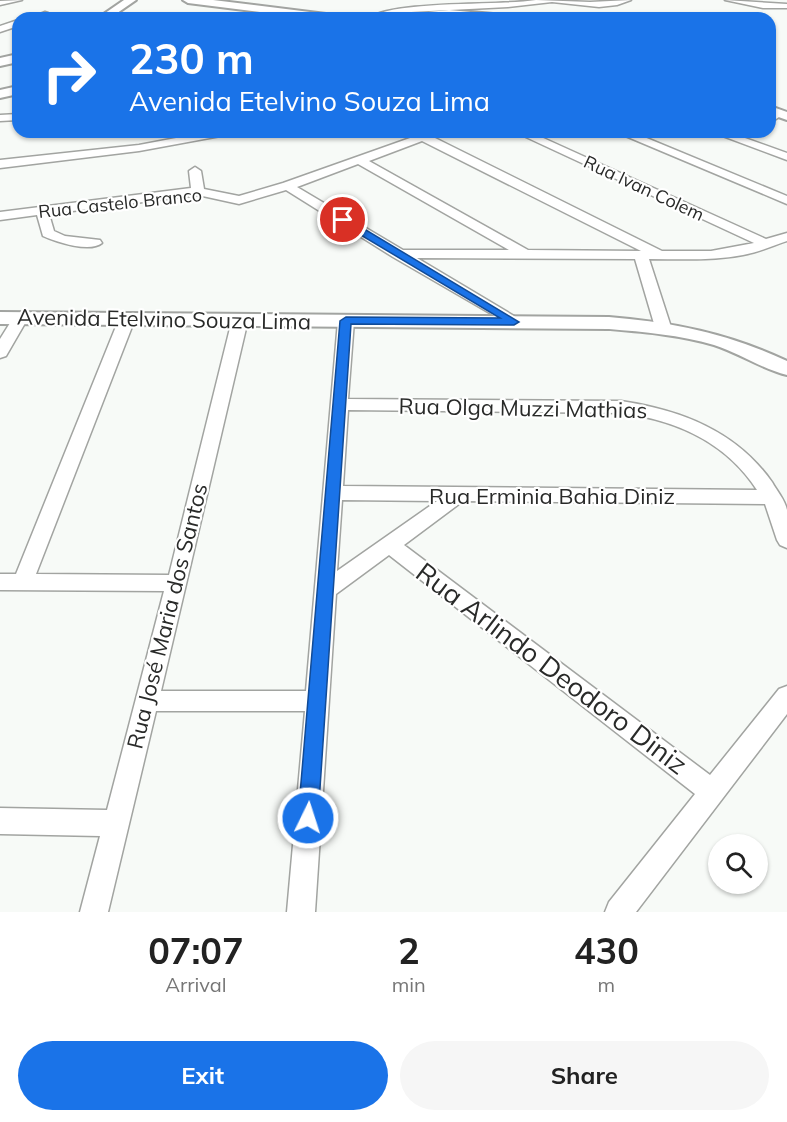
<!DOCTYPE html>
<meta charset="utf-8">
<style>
body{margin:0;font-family:Mulish,sans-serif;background:#f6f6f6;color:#222;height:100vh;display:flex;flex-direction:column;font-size:22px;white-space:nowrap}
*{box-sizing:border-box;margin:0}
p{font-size:20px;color:#767676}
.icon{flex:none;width:33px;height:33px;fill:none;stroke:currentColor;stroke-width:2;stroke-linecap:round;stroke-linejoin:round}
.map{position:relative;height:912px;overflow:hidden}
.side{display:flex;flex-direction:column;background:#fff;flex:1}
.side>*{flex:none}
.guide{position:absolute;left:12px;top:12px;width:764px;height:126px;border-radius:18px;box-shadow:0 2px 4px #0004;background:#1a73e8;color:#fff;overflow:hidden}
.tools{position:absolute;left:708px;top:834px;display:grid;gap:12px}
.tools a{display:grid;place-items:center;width:60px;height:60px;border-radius:50%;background:#fff;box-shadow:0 2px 4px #0004;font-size:30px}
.pin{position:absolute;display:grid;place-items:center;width:51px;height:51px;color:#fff;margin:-26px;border:3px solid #fff;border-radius:50%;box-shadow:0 2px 6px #0007}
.me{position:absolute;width:66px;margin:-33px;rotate:4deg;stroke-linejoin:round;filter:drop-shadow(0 0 4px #0008)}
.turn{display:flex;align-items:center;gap:21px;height:126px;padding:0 18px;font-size:27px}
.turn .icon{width:78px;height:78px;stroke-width:2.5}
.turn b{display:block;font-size:42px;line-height:51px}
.eta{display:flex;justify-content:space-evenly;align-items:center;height:102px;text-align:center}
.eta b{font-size:36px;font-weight:700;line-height:42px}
.cta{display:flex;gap:12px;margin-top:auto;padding:12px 18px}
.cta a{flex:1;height:69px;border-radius:36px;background:#1a73e8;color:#fff;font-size:24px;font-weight:700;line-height:69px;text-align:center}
.cta a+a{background:#f6f6f6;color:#222}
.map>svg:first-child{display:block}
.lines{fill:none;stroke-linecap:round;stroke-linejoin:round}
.minor-casing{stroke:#a2a4a1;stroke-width:3}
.tertiary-casing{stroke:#a2a4a1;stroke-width:4}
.minor{fill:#fff;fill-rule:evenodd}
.tertiary{fill:#fff;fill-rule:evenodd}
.route{fill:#1a73e8;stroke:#114b97;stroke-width:1.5}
.labels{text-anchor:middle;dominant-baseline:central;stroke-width:4.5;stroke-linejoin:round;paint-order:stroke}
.far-street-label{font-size:18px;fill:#292a29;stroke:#fff}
.street-label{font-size:22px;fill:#292a29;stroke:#fff}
.near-street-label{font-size:27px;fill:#292a29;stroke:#fff}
</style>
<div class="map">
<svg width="787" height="912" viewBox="0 0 787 912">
<rect width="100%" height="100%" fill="#f7faf7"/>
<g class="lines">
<g class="minor-casing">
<path id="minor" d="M22,0L0,5V1Z
M536,0L590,2L631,0L617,5L599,7L552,2L508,7L411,12L381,18H368C398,0 495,6 536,0Z
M725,0L787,4V8H763Z
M45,12L48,13V17L31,18Z
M18,20V26L0,32V26Z
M780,110L785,113L770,123V115Z
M18,114V120L0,121V115Z
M208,132H232L226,135L139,151L0,168V160L139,145Z
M427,132H443L433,137L662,251H711L754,243L515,132H530L766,239L787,233V241C772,246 759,252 743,255C712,261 680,259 649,259L671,327L663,332L655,327L635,259L417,258L519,319L522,322L514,327L393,257L286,190L239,204L198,195L49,214L54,231L65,236L100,240L102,243C90,253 56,242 43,236L37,215L0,220V212L191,188L189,171L195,167L201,171L204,189L239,196L283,183ZM422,141L641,251L528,250L369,161ZM358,164L509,250H403L297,187Z
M616,132H632L787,196V204Z
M712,132H728L787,153V160Z
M20,313L28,318L6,356L0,358V339L15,315Z
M127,314L135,319L36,574L169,575L232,320L240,315L248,320L161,691H306L338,321L341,318L346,316L354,321L348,399L621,401C681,410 736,431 772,482C777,491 785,500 787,510C787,522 787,536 787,548L780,545L777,540L765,504L463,501L404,545L710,775L779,689L787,686V714L636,912H605L609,902L695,794L389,555L336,594L315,912H287L305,711H156L108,912H80L100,836L0,834V808L107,810L164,591L0,590V574H16L119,319ZM348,410L621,413C676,420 726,442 757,490L343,486ZM342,500L437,501L337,571Z"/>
</g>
<g class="tertiary-casing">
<path id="tertiary" d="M124,0H136L110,18H98Z
M183,0H213L334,15L339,18H308L188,3Z
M449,10L504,15L509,18L449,16L392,18L397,15Z
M18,54V62L0,66V58Z
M18,86V94L0,98V90Z
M770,106L787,112V120L770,114Z
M0,312L609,317C672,322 730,334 787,361V375C762,369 739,353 714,345C680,335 644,332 609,329L0,324Z"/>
</g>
<use href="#minor" class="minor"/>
<use href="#tertiary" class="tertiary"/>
</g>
<path class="route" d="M339,218H346L519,322L514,325L351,324L318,818L315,825L308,828L301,825L298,818L340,321L346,317L500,318L339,222Z"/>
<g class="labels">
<g class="far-street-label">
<text transform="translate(644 188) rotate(25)">Rua Ivan Colem</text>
<text transform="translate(120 203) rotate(-6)">Rua Castelo Branco</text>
</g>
<g class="street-label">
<text transform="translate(164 319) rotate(1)">Avenida Etelvino Souza Lima</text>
<text transform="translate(523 408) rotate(1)">Rua Olga Muzzi Mathias</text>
<text x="552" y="496">Rua Erminia Bahia Diniz</text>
<text transform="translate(167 616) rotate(-76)">Rua José Maria dos Santos</text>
</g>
<g class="near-street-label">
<text transform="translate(552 668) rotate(37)">Rua Arlindo Deodoro Diniz</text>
</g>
</g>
</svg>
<div class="tools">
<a><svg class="icon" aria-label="search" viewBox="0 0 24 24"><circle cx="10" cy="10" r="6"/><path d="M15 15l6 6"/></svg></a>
</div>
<div class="pin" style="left:343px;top:220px;background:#d93025"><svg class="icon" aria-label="arrive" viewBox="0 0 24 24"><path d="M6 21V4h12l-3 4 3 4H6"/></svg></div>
<svg class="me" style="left:308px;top:818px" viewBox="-20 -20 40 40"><circle r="17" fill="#1a73e8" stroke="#fff" stroke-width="3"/><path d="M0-11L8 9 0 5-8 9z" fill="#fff"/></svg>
<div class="guide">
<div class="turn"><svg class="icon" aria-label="right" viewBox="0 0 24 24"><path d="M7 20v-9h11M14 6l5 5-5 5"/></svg><div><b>230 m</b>Avenida Etelvino Souza Lima</div></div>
</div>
</div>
<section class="side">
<div class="eta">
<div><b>07:07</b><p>Arrival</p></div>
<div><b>2</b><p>min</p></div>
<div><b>430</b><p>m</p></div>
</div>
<div class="cta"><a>Exit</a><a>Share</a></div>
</section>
